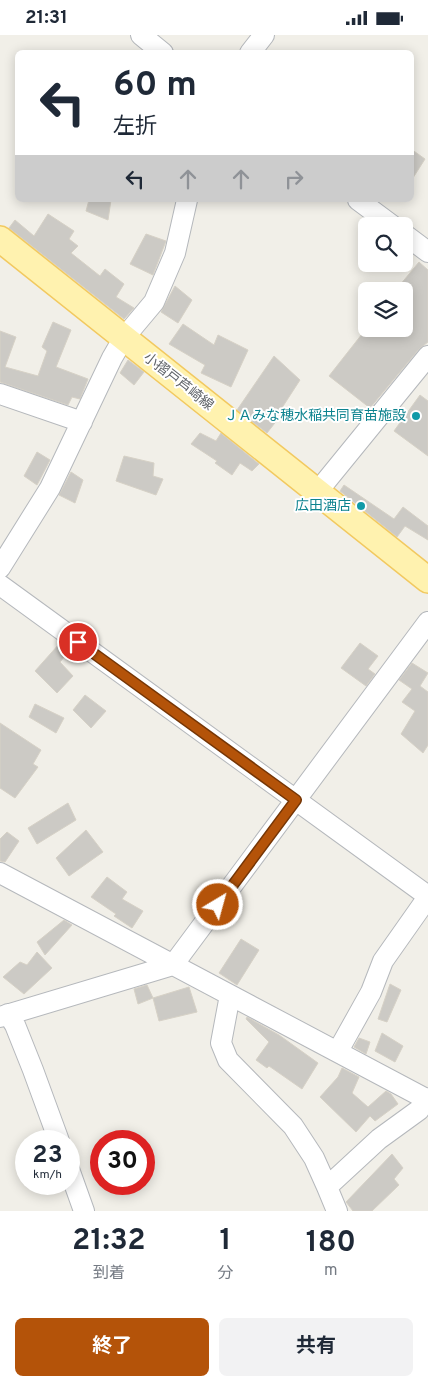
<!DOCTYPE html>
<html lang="ja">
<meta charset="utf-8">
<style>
body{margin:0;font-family:Overpass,"Noto Sans JP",sans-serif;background:#f2f2f3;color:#1f2937;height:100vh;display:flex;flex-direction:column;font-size:19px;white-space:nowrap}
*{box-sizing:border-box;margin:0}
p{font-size:16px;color:#747a83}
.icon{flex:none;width:28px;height:28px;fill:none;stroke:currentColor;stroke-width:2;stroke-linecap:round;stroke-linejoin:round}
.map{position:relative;height:1176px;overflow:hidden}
.panel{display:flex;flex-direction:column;background:#fff;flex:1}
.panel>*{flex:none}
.banner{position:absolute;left:15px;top:15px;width:399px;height:152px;border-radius:8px;box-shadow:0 2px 12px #0003;background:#fff;color:#1f2937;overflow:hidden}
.controls{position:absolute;left:358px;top:182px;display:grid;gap:10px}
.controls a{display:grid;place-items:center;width:55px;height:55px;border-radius:8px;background:#fff;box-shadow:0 2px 12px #0003;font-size:25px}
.speed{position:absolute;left:15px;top:1095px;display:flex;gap:10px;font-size:25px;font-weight:700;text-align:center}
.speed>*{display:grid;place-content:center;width:65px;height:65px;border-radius:50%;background:#fff;box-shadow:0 2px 12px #0003;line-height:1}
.speed small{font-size:12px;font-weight:400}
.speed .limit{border:8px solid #d22;background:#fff;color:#111}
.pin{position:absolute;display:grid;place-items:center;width:42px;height:42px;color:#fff;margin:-21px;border:2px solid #fff;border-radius:50%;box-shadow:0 1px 5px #0007}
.me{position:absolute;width:55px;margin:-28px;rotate:37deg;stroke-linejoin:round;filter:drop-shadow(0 0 4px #0008)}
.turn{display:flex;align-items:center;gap:18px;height:105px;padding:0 15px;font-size:22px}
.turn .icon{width:65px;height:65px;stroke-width:2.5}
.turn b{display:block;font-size:35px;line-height:42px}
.lanes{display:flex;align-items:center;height:48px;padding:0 15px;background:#0003;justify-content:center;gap:25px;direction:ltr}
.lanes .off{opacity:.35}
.eta{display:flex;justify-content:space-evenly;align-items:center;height:85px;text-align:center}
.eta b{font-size:30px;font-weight:700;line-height:35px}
.cta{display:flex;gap:10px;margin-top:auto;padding:10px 15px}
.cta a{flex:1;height:58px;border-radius:8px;background:#b45309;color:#fff;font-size:20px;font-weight:700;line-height:58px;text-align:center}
.cta a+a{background:#f2f2f3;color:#1f2937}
.status{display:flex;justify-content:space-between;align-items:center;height:35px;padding:0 25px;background:#fff;direction:ltr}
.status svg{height:14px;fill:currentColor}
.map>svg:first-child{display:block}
.building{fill:#cccac5;stroke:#d6d1c6}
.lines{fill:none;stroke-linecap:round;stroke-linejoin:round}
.minor-casing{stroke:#b5b8bc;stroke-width:22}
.major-casing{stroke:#f2c960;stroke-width:28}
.minor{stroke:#fff;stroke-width:20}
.major{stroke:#fff2af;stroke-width:25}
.route-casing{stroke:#753606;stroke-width:12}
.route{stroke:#b45309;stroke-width:9}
.culture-dot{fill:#0f9aa8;stroke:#fff;stroke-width:2}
.labels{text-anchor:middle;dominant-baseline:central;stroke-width:4;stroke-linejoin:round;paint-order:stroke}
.street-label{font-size:14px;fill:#5f6368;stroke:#fff}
.culture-label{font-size:14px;fill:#0d838f;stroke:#fff;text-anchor:end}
</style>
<div class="status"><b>21:31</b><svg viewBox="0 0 49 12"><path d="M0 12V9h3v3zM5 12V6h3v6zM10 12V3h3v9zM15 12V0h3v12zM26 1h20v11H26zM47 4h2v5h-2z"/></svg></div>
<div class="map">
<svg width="428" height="1176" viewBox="0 0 428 1176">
<rect width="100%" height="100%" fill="#f1efe8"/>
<path class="building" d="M411,114L425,124L411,146Z
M89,165H111L108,185L86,176Z
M48,179L74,196L69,204L78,211L71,218L100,241L105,234L124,249L116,262L134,273L124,284L9,193L15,185L34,201Z
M146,199L166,206L153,240L130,229Z
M419,227L428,235V307L419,314L370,373L329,341L366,294H404V256H395Z
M175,251L192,265L178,288L161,277Z
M53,287L71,295L56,332L88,344L80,364L72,362L68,370L0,347V296L16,302L5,332L38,341L47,316L42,312Z
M183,289L214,310L218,300L248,315L231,352L201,338L205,330L169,309Z
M274,321L300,345L276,382L278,384L267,398L237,375Z
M128,325L144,337L134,350L120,338Z
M420,360L428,366V421L394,396Z
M200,398L216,406L221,398L259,429L252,436L240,428L232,440L215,428L217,426L191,409Z
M37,417L50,425L37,450L24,441Z
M124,421L154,428L153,441L163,444L156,460L116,446Z
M71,437L83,445L75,468L59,460Z
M344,450L394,484L403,472L428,491V505L405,491L397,502L340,456Z
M60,608L69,616L60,627L73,641L57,658L35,636Z
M360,608L378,621L368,634L375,639L366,651L341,633Z
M412,628L428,638L420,651L428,657V710L423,718L401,699L415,676L402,667L412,654L399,645Z
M85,660L106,676L91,693L73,675Z
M35,669L64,683L56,698L29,682Z
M0,688L41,715L33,729L38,732L15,763L0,753Z
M68,768L76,785L37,809L28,793Z
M86,795L103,817L69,841L56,823Z
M7,797L19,806L5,827L0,826V804Z
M107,842L127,857L122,864L143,876L132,893L114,881L116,879L91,862Z
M64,885L72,890L45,920L37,907Z
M241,904L259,915L237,950L219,938Z
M37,917L52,933L24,959L3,942L20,927L27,930Z
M390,949L401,955L387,987L378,984Z
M147,950L153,963L138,969L134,954Z
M189,952L197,977L159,986L153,963Z
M247,982L279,1000L318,1028L302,1054L269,1031L267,1033L256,1025L269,1007L246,984Z
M382,998L403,1011L395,1027L375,1016Z
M359,1003L370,1007L366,1019L354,1012Z
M342,1033L359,1042L352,1058L368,1072L386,1056L391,1059L398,1069L375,1086L370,1081L356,1097L320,1062L338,1042Z
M392,1119L403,1133L394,1144L399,1150L372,1176H353L346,1167Z"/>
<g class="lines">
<g class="minor-casing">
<path id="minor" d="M141,0L163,18
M250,18L264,0
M358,165L393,191
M404,199L428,217
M0,359L82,387
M318,456L428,321
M0,533L50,453L112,323L123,304L154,267L175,218L187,165
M0,550L428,861
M0,838L428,1065
M230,960L221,1008L228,1025L293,1091L314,1123L327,1152
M8,979L15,990L33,1035L59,1106
M0,982L173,930L428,587
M338,1016L371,957L383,926L428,862
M69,1134L84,1176
M337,1176L327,1152L379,1104L419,1075L426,1063"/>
</g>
<g class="major-casing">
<path id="major" d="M0,204L428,545"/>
</g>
<use href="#minor" class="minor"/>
<use href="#major" class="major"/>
</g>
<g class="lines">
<g class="route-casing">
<path id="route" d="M78,607L296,765L218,870"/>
</g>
<use href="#route" class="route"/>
</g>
<g class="culture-dot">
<circle cx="416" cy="381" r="5"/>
<circle cx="361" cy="471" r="5"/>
</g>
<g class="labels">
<g class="street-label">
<text transform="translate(178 347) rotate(38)">小摺戸芦崎線</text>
</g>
<g class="culture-label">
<text x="406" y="381">ＪＡみな穂水稲共同育苗施設</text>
<text x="351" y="471">広田酒店</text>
</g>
</g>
</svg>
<div class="controls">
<a><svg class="icon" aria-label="search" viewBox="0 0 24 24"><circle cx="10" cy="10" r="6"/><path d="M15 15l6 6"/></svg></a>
<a><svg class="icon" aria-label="layers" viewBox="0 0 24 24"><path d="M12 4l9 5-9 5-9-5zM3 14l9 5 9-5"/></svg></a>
</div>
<div class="speed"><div>23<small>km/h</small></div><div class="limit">30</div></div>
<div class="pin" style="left:78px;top:607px;background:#d93025"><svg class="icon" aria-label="arrive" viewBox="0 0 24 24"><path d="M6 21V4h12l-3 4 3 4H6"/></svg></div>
<svg class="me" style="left:218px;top:870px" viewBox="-20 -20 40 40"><circle r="17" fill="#b45309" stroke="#fff" stroke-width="3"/><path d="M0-11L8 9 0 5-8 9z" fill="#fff"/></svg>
<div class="banner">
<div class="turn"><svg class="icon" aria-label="left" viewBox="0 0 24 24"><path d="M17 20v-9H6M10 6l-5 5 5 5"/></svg><div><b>60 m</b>左折</div></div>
<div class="lanes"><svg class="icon" aria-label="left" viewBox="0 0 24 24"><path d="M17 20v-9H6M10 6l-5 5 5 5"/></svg><svg class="icon off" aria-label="ahead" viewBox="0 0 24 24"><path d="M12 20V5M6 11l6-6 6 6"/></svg><svg class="icon off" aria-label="ahead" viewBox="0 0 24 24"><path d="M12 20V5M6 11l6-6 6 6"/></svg><svg class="icon off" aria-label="right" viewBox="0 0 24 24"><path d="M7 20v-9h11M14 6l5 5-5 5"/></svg></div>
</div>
</div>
<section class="panel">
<div class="eta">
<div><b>21:32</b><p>到着</p></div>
<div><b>1</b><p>分</p></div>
<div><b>180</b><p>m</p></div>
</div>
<div class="cta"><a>終了</a><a>共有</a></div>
</section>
